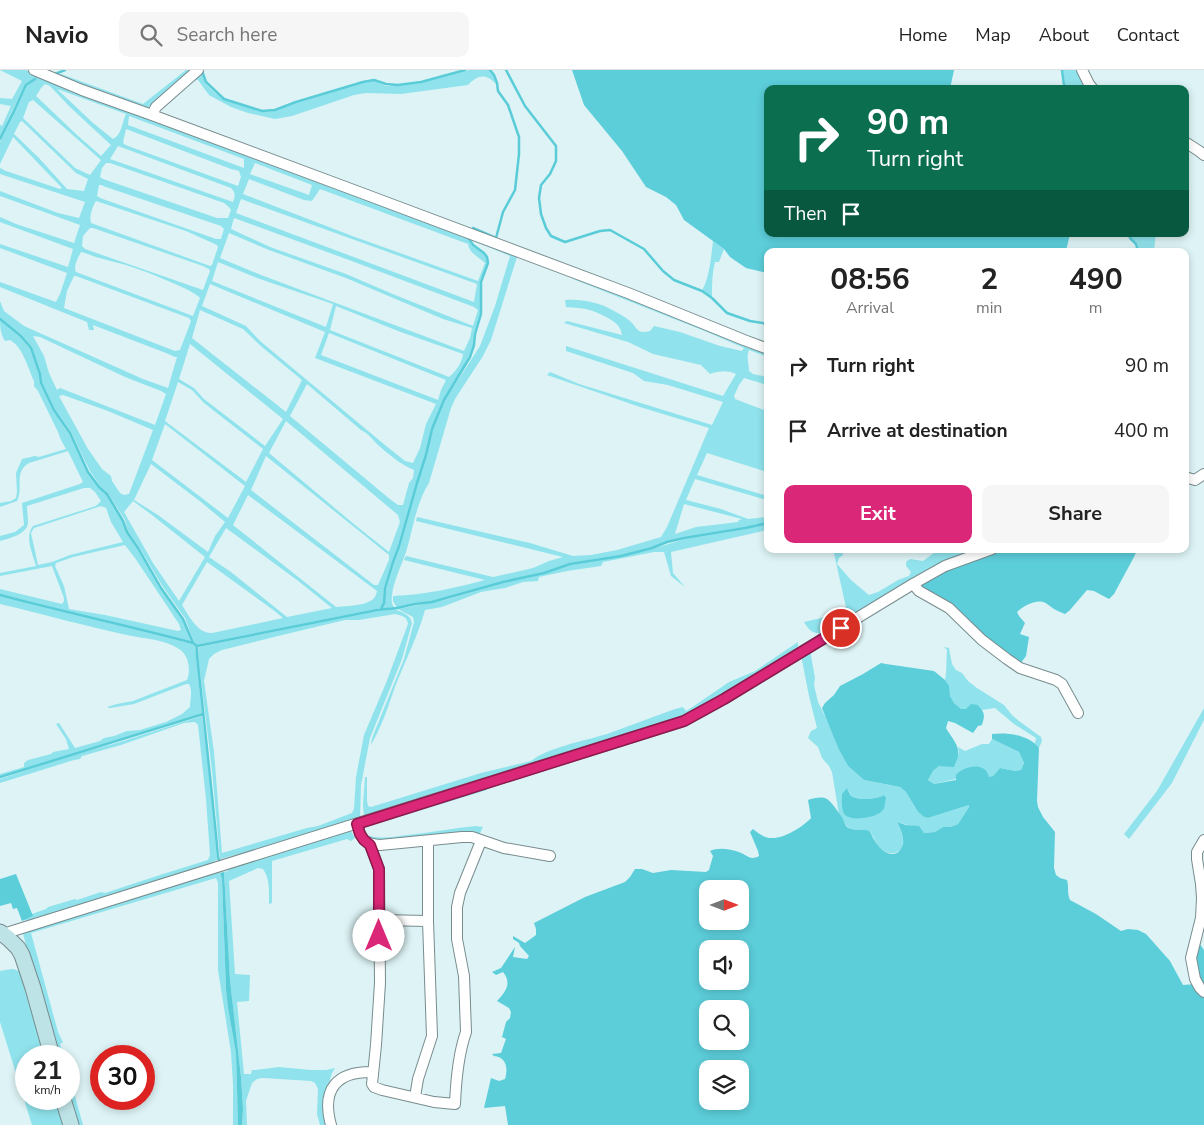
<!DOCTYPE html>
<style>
body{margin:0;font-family:"Nunito Sans",sans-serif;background:#f6f6f6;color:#222;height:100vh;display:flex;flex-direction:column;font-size:19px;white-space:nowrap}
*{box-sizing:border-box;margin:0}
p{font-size:16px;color:#767676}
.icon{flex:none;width:28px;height:28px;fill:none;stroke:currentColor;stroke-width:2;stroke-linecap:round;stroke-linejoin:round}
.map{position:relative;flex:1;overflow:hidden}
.sheet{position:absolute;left:764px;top:178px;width:425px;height:305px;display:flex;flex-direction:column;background:#fff;border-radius:10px;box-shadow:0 2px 8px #0003}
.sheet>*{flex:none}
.banner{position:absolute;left:764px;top:15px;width:425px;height:152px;border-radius:10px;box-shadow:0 2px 8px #0003;background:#0b6e4f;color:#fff;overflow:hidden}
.needle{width:32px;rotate:90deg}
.controls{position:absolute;left:699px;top:810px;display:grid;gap:10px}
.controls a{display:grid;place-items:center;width:50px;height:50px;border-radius:10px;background:#fff;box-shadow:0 2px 8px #0003;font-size:25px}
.speed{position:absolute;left:15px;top:975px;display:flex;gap:10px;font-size:25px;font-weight:700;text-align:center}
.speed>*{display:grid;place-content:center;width:65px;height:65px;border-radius:50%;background:#fff;box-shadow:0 2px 8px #0003;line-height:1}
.speed small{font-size:12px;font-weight:400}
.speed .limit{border:8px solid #d22;background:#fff;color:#111}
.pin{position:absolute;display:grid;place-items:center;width:42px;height:42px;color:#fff;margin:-21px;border:2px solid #fff;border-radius:50%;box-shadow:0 1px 5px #0007}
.me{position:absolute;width:55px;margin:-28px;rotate:0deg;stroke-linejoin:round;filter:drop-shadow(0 0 4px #0008)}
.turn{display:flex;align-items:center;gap:18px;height:105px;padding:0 20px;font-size:22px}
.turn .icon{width:65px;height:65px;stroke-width:2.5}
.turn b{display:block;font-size:35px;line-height:42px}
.then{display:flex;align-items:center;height:48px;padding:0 20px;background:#0003;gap:10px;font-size:19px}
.eta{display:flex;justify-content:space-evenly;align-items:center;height:85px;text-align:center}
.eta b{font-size:30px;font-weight:700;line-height:35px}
.button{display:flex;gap:10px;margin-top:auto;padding:10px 20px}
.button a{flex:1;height:58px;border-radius:10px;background:#db2777;color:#fff;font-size:20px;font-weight:700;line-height:58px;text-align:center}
.button a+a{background:#f6f6f6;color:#222}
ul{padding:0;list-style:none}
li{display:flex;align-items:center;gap:15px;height:65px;padding:0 20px}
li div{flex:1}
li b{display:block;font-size:19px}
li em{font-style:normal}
header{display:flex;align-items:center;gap:30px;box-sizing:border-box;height:70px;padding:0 25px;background:#fff;border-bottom:1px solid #e0e0e0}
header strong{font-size:24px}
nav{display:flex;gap:28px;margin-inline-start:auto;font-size:18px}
.search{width:350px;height:45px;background:#f6f6f6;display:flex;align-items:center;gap:12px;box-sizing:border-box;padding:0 18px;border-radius:10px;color:#767676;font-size:19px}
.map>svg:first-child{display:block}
.green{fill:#90e3ec;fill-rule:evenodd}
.forest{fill:#5cceda;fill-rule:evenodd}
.water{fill:#59ccd8}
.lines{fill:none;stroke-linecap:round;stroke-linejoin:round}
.stream{stroke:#59ccd8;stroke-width:2.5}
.street-casing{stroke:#788c8e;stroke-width:12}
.secondary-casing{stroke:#788c8e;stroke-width:17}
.street{stroke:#fff;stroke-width:10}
.secondary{stroke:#bee3e6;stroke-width:15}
.route-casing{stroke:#8e194d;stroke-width:12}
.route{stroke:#db2777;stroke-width:9}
</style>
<header>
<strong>Navio</strong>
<div class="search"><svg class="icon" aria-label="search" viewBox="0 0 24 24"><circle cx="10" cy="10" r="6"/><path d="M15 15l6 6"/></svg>Search here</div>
<nav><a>Home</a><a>Map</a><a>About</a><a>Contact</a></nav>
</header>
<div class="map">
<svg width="1204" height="1055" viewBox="0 0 1204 1055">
<rect width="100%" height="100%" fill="#ddf3f5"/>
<path class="green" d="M0,0H26L518,184L491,270L483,286L455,329L451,338L429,413C416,433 413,459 406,482C401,497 393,512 392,526C391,531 392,534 394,537L382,539L384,533L385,518L393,492L399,476L417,413L427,385L432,359L445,330L480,276L495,236L510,186L469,169L468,170L472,176L483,183L487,188V193L480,211V244L474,263L473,275L469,287L462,301L444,330L431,359L426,385L416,413L398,475L392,492L384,517L383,533L381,538L197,575L194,573L185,548L163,517L139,477L128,461L125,450L108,423L100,416L90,401L71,362L55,339L42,313L41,303L32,278L22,265L0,248V231L4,241L24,256L143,309L168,318L177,287H175L166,283L93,255L94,260H89L87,252L0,217V212L56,232L60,224L67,203L0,178V174L68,197L73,179L0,152V147L16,154L74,173L80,155L3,127L0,126V121L58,143L79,148L85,132L0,104V98L6,101L60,119L62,118L13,67L0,94V72L24,21L27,16L36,9H35L26,15L22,20L0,67V55L2,56L11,36L0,34V28L12,29L22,11ZM45,14L50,16L70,37L111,75L101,86L77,65L36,26L41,18ZM57,19L126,44C122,52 122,65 113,69L93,53ZM33,30L101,90L90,105L75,98L23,48L29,32ZM129,46L244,89V98L128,55ZM22,51L76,103L88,109L84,121L67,119L39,88L14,64L20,52ZM126,59L231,99L239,101L241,107L238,116L128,76L124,74L123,72ZM118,76L231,118C236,123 235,126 233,132L110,89ZM106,93H110L224,133L229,137L231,140L228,148H217L103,109L100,107L102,98ZM255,93L312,115L309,125L250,104ZM249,109L304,130L312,131L320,119L468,174C469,183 479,187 485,193L478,211L355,167L243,124ZM99,115H101L106,117L221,156L224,159L221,169H216L100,128L97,126ZM241,129L477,214L474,232L236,143ZM96,131L186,161L217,175L218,177L212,195L210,196L91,153C89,147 92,137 96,131ZM234,148L349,190L474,237L478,240L473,256L395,225L346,204L270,177L231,159ZM90,158H93L203,196L209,199L210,201L203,220L85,179L82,176L83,166ZM229,163L269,180L346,208L443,249L472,258L470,268L464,281L261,205L220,188ZM81,182C86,183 90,185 96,187C105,190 116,192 126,195C139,199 193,219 200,228L193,246L76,202C73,196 78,188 81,182ZM218,192L257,208L333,234L326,257L212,211ZM74,206H76L189,248L191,251L180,280L175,281L64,238L67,221ZM210,214L325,262L315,288L436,334L426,354L420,378L413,393L405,391L385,375L260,271L246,256L202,236ZM336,236L398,261L463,284C462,293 456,301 449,307L330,260ZM200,240L243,259L262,277L302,310L286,342L192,268ZM329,263L446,310L441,320L438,330L321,285ZM33,266L40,267L125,307L161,321L166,324L155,355L60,318L57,320L49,303L44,286ZM190,274L283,349L265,376L204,329L194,318L179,309ZM178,312L192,320L204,333L263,379L246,412L165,351ZM307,314L361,360C369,364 371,368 377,374C387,383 401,395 414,400L413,408L409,413L403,435H398L391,430L290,346ZM63,325L108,341L153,360L129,424L124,425L120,423L112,411L111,406L102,399L88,379L60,328L59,326ZM286,351L398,445L400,452L389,482L355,455L269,383ZM165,354L245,416L228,448L152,390ZM266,386L389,485V490L378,515H374L251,420ZM151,394L201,432L225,452L215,466L208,482L158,445L134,430ZM248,425L377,521C376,525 375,529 370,531C362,536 345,536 336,537L233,455ZM133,431L152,445L205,487L179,531L153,493L124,442ZM226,458L297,510L332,538L287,547L231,502L209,487ZM207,492L276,542L283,548L212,563C198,564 189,546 182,535Z
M186,0H191L146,39L57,6L61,4L143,34Z
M201,0L205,13L215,23L224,30L262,42L275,41L297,33L363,13L374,11L386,16H398L421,13L469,0H489L493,5L496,14C485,3 478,5 468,15L401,24L366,23L354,25L292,46L275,49L248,43L231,37L209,25L198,10L187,11Z
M1063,0H1079L1087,15L1083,19H1067L1065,15Z
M1129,164H1156L1154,181H1139L1137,173L1130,167Z
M713,171L724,179L719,192H715C712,204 712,215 712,228L702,221C710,205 711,188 713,171Z
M572,205L767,281V287L749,280C746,288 749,293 749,301L753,304L767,307V315L744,308L739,315L734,326L735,329L767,341V402L707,383L697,405L767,426V430L695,409L686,430L721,439L748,449L767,447V452L745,457L684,467L667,472L652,477L621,485L570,493L544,502L503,511L432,532L415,533L397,538L393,531V526C424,525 455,518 485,510L404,490L406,486L493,507L533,498L549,491L563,487L416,451L417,447L530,473L573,486L591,485L617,480L661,467L667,457L709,358L640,337L547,305L550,302L579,314L712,355L723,332L668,315L644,311L633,303L566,281V276L723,326L736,304C727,300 719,301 710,304L701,295L653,284L628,272L564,253L567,251L622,265C620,255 616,253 608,248C592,239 584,238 566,237L565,230C582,229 599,232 614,241C620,244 627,248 631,252C639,260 637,264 650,261L654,256L680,262L720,276L742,281L744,278L707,262L573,209ZM684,434L742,449L739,450L738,452L696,457L675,464Z
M0,250L21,267L30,279L39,304L40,314L53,340L69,364L88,402L98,417L107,425L123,451L126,462L137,478L161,518L183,549L191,572L0,524V519L62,534L64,531V528L52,496L0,506V503L36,496C33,484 24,467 33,456L96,436L101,431L95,422L90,418H84L27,436C27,441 28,447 28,452C28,464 10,468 0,471V466L15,462L24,455L22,433L80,414L83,412L68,381L29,393C13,402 24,418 17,431L0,437V433L11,431L16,428L17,422L16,403L22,389L35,386L39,387L66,379L61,370L58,362L38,321L34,316V311C28,298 23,277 10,270L5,271C1,265 0,258 0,250ZM101,436L106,438L111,452L123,472L70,485L52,492L38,495L31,463L34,458ZM125,475L135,488L179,554L181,560L178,561L105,545L69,539L64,516L55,496L56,493L73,487Z
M767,453V460L671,482L673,503L685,517L671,506L664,482H654L603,492L601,496L567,501L539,507L538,511L523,512L505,518L481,522L442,537L425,540C418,566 405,591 395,617C388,637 382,656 371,675L372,668L404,589L414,552L413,547L398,539L445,530L503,513L544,503L570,495L621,486L652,479L685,469L745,459Z
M833,479H842L843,485L839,488L837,494L851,510L869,525L878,522L898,510L909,506L911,502L906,496V492L910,489L923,491L935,482L933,479H936L937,481L943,479H977L946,490L936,496L822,563C812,564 809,560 804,552L847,542Z
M0,526C64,543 128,557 192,574L197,577L196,585L202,643L0,706V704L24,697V693L28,690L51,684L53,682L69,679L66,669L56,654L59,653L75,678L100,671L104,668L114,666L127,661L140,660L166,652L182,644L190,637C190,629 193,621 189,614H186L134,634L110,638L107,637L117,634L133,631L187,610C191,600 189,585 179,579C165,569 144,569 127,565C85,556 42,544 0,534Z
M395,539C403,543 410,544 412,553L402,589L370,668L361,715L360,751L220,789L212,700L198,585L199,577L325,551L378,541ZM395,544C402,546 407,546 408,554L386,613L364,665L356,707L354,739L352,743L318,756L307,758L222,783L214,682L204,611L209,589L214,584L222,580L278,566L345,550H359Z
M798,572V577L707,634L682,647L364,746L363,735L365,707H367V731L368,736L371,737L481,703L531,691C549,677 584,671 607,664C630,656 652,647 675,639L683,637L686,641L691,638L729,612L755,601Z
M944,577L949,578L952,594L956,600L962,603L968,611L977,618L1004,635L1012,645L1019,651L1041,667L1042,671L1039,678L1035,673L1036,668L1014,654L995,638L982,640L978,635L966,639L962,640C957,636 952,632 950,626C948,620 949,617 945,610C947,600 946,591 947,580Z
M810,580L815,608L814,615L818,632L831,658L839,680L848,696L864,710L900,717L906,722L918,742L924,747L928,748L969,735V737L958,754L951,757H943L935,762L924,763L921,759C913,755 906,755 897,752C900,758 903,765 903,771C903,785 890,786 881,779C876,774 874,767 870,762C866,758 857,761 851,759C844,756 844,749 839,745L832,702L829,696L822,688L818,677L808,668L811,661L817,658L809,626L801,585ZM847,718C848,720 850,725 851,726C858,731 877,729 884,725V739L878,744L862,748Z
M1204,638V650L1172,713L1129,769L1124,764L1157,721Z
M202,646L209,701L217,790L214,791L212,794L26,852L25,849L32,846V844L46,839L48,837L75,829L77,830L101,822L105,823L163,804L208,790L210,785L206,729L198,655L195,652L184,653L121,675L82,686L80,689L74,690L0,713V709L66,687L120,672Z
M992,669L1019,682L1024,693L1021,700L1015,701L1000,698L993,706L989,708L956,709L934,714L928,710L933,701L939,696H945L959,683L958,677L965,681L982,674H989Z
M486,716L487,720L366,757L367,755Z
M476,756L483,757L478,767L372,771L364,764C378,770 392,767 407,765C430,763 453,758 476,756Z
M347,759L351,761L355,768L351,771L347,769L272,791V833L269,834C269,821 270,809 263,799L258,798L229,811L235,904L250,905L249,931L237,932L244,1004H251L252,1000H255L279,997L311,1000H326L335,998L332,1003L330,1010L324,1024L325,1040L328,1055H320L317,1044L318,1019L315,1013L311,1011L263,1008L257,1009L252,1013L246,1031L247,1055H242L243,1039L241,1007L230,910L224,802L228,801V796Z
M215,800L220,803L222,809L226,920L228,938L236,982L238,1055H233V1015L231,982L218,900V813L216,808L31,863L58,962L63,972L60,974L64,986H56L22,860Z
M13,899L19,901L24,907L45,986H26V1029H56L63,1055H32L0,952V901L5,900Z
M69,1005L83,1055H75L69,1029Z"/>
<path class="forest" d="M572,0H954L950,19H768V164H1070L1066,181H768L767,203L746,198L730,187L724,179L684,150L676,135L666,127L646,117L622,81L584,35Z
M1000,479H1139L1137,480L1134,487L1114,524L1109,529L1094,521L1087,520L1070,540L1065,544C1061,542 1057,541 1054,539C1051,537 1047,533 1043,532C1034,530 1024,536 1017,542L1019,546L1025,553L1020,564L1029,567L1026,586L1020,594L918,517L931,507Z
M881,593L886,594L934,601L945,610L949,616L950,626L954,633L961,639H966L971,634L978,635C985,643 985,645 982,655L978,656L973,663L955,653L948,651L946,658C950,666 960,675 958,685C958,689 955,693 954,697L939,696L933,701L928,710L934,714L956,710V705C961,699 974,694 982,698C986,699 988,704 989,707L993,706L1000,698L1015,701L1021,700L1024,693L1019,682L992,669V664C1007,662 1030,665 1039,678L1037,731L1038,737L1043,747L1055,762L1054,798L1056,805L1060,808L1067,810C1069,817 1067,823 1070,830L1096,844L1121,861L1128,859L1138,860L1146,864L1170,891L1183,915L1196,914L1204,925V1055H508L505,1036L484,1038L491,1008L499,1011L505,1009C508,999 507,987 494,986L492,984L501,983L506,969L502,967L506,952L510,948L511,942L509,938L497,931C506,922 512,913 503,902L496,905L492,902L501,898L515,877L513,887L527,889L529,886L520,876L519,873L513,869V866L525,873L536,865V859L534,853L585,827L625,812L630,807L635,799H642L653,803L671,800L706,802L709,800L713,786L710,781C718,777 730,779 739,782C747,785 750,791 759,786L758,781L750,762L753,759C758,763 764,768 771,768C783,769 803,757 811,748L808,730C814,728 822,726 827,729C832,732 838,742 842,747C844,750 844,754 847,757C853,762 865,758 869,761C872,764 873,769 875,771C879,778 888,787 897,783C900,781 902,777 903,774C904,766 900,758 897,752L906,755L919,756L924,763L935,762L943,757H951L958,754L969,737V735L928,748L924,747L918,742L906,722L900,717L864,710L848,696L839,680L822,638L825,633L834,625L840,616L863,604ZM708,819H740V851H708ZM708,879H740V911H708ZM708,939H740V971H708ZM708,999H740V1031H708Z
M847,718C847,719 850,725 851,726C858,731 878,729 884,725L886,728L884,739C883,740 879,744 878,744C870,748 851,751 845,745C841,740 842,730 842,724Z
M16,804L33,846L22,851L17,838L13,839L11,833L0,836V809Z
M1197,870L1204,880V919L1197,908L1195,877Z"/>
<path class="water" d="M224,802L230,910L241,1007L243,1039L242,1055H238L236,983L228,938L226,920L222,809L220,803Z"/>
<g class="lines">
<path class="stream" d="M506,0L525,36L556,76V91L550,104L541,115L539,128L541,144L546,158L551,166L565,172L600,161L610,160L644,179L663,201L674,210L702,221L712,228L727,243L750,251L768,254
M1062,0L1064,15L1067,19
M202,1L206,12L224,29L262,41L275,40L296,32L363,12L374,10L386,14L398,15L421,12L465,0
M55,4L65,0
M0,69L14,41L23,21L26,15L35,9
M473,158L496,168L503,142L515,120L519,84V67L508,35L498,21L497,13L494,5L490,0
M1129,164L1130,168L1136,174L1138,181
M0,249L21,266L31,278L40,304L41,313L54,340L70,363L88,402L99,417L107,424L123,451L127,462L138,478L161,518L183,549L193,573
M0,525C64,542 129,556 193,573L197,576L377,540L397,538L415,534L432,532L503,512L544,503L570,494L621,486L652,478L667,472L684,468L745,458L768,453
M381,539L384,533L385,518L393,492L399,476L417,413L426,385L432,359L444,330L470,287L474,275L475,264L481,244V212L488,193L487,187L484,183L473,175L469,169
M197,576V585C204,652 212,720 218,787L220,793
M0,707L203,644"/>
<g class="street-casing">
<path id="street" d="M34,0L82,20L152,45L359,122L628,223L744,270L768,279
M1082,0L1089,14L1093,19
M152,45L156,37L198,0
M1185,72L1199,81L1204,85
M1185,407L1195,410L1204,404
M913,514L919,521L949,538L982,570L1007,589L1020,598L1056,610L1062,614L1078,643
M357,754C361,769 364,774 380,775L462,767H472L504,778L550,786
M1204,770L1197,782V789L1201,814L1202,828L1201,848L1191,888L1195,909L1200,918L1204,922
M370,775L379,799L380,913L376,975L372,1014L374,1017L382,1020L434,1032L455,1034C456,1009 458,985 466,962L464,906L457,869V837L460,823L481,771
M379,850L428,851
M3,864L684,651L724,629L913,514L945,496L992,479
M415,1027L418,1009L432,966L428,851V771
M331,1055C321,1019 337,1001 373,1002"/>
</g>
<g class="secondary-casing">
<path id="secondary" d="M0,862L9,869L18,878L22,885L33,918L52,986
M63,1029L71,1055"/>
</g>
<use href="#street" class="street"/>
<use href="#secondary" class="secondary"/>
</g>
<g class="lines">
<g class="route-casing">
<path id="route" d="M379,866V799L370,775L364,770L360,764L357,754L684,651L724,629L841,558"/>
</g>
<use href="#route" class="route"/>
</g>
</svg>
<div class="controls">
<a><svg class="needle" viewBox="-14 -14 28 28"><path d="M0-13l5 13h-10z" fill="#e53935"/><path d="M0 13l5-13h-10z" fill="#767676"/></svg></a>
<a><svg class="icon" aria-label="sound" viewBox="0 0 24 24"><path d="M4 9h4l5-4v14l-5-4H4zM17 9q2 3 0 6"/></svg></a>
<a><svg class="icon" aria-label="search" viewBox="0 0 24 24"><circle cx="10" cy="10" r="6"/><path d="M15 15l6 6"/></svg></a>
<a><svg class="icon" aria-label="layers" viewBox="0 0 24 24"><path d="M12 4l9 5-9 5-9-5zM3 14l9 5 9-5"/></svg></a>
</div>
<div class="speed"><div>21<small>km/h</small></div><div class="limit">30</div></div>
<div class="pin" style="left:841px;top:558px;background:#d93025"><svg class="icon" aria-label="arrive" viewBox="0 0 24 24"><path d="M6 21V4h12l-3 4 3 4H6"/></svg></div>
<svg class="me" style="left:379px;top:866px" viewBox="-20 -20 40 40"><circle r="19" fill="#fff"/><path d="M0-13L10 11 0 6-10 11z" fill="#db2777"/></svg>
<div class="banner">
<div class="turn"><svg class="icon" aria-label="right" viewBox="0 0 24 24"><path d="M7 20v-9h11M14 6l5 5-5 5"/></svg><div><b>90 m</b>Turn right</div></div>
<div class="then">Then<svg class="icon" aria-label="arrive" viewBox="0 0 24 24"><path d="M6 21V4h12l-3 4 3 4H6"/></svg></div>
</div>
<section class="sheet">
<div class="eta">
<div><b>08:56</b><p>Arrival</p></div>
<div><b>2</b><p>min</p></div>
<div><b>490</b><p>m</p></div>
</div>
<ul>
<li><svg class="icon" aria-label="right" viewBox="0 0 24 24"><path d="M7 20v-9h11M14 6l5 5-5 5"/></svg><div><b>Turn right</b></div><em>90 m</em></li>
<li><svg class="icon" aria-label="arrive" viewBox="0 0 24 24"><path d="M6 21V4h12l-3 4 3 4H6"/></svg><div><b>Arrive at destination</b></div><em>400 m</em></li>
</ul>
<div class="button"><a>Exit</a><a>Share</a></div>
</section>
</div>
